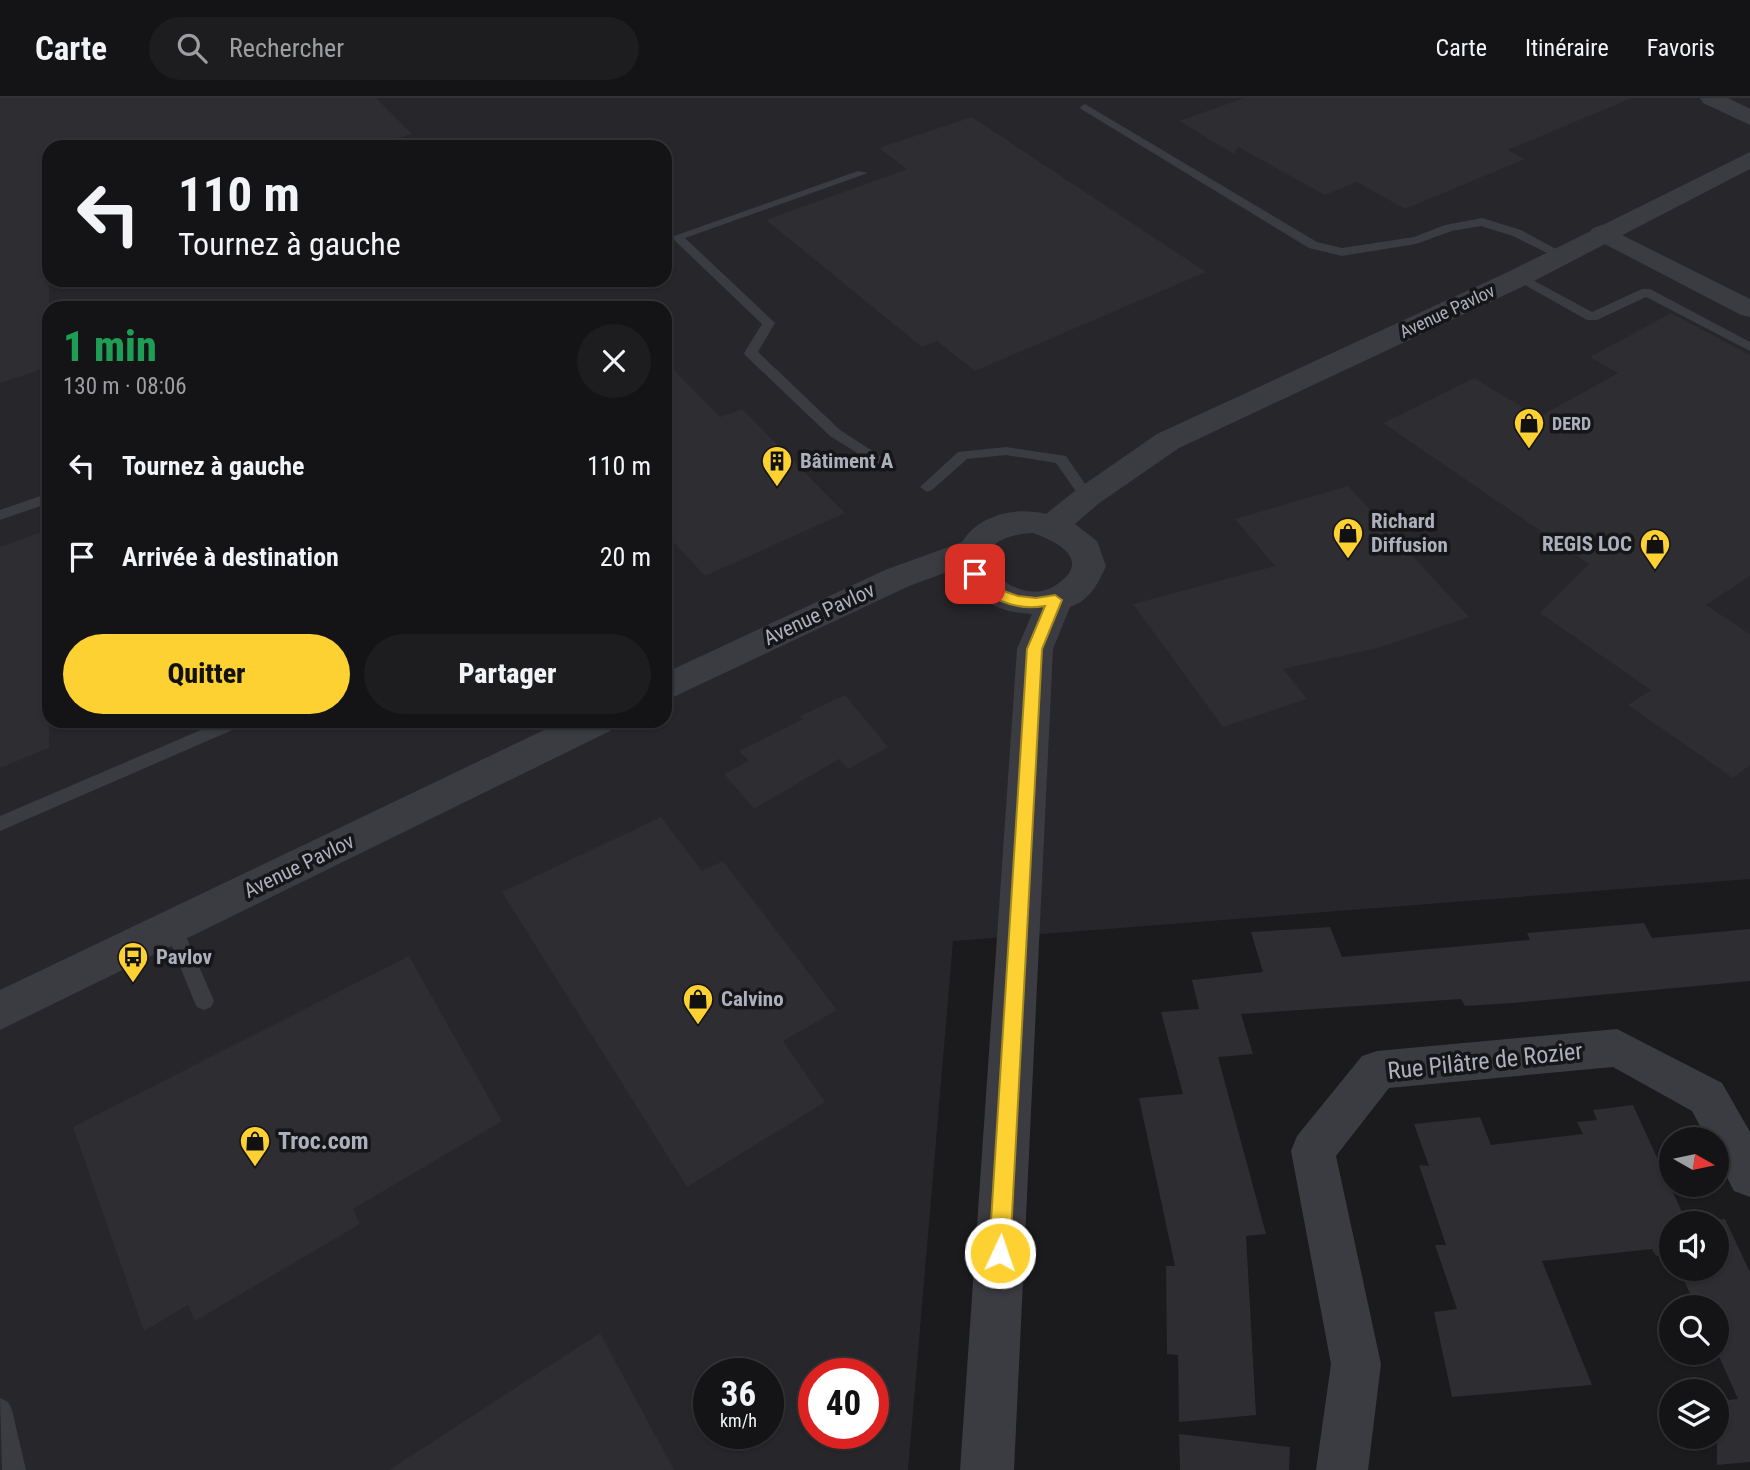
<!DOCTYPE html>
<html lang="fr">
<meta charset="utf-8">
<style>
body{margin:0;font-family:"Roboto Condensed",sans-serif;background:#1d1d1f;color:#f1f3f6;height:100vh;display:flex;flex-direction:column;font-size:26px;white-space:nowrap}
*{box-sizing:border-box;margin:0}
p{font-size:23px;color:#9d9ea1}
.icon{flex:none;width:38px;height:38px;fill:none;stroke:currentColor;stroke-width:2;stroke-linecap:round;stroke-linejoin:round}
.map{position:relative;flex:1;overflow:hidden}
.details{position:absolute;left:42px;top:203px;width:630px;height:427px;display:flex;flex-direction:column;background:#141416;border-radius:21px;box-shadow:0 2px 5px #0004,0 0 0 2px #333335}
.details>*{flex:none}
.guide{position:absolute;left:42px;top:42px;width:630px;height:147px;border-radius:21px;box-shadow:0 2px 5px #0004,0 0 0 2px #333335;background:#141416;color:#f1f3f6;overflow:hidden}
.needle{width:46px;rotate:99deg}
.fabs{position:absolute;left:1659px;top:1029px;display:grid;gap:14px}
.fabs a{display:grid;place-items:center;width:70px;height:70px;border-radius:50%;background:#141416;box-shadow:0 2px 5px #0004,0 0 0 2px #333335;font-size:35px}
.speed{position:absolute;left:693px;top:1260px;display:flex;gap:14px;font-size:35px;font-weight:700;text-align:center}
.speed>*{display:grid;place-content:center;width:91px;height:91px;border-radius:50%;background:#141416;box-shadow:0 2px 5px #0004,0 0 0 2px #333335;line-height:1}
.speed small{font-size:18px;font-weight:400}
.speed .limit{border:10px solid #d22;background:#fff;color:#111}
.pin{position:absolute;display:grid;place-items:center;width:60px;height:60px;color:#fff;margin:-30px;border-radius:14px;box-shadow:0 4px 10px #0006}
.me{position:absolute;width:77px;margin:-38px;rotate:3deg;stroke-linejoin:round;filter:drop-shadow(0 0 5px #0008)}
.turn{display:flex;align-items:center;gap:24px;height:147px;padding:0 21px;font-size:32px}
.turn .icon{width:91px;height:91px;stroke-width:2.5}
.turn b{display:block;font-size:49px;line-height:60px}
.round{display:grid;place-items:center;flex:none;width:74px;height:74px;border-radius:37px;background:#1d1d1f}
.head{display:flex;align-items:center;justify-content:space-between;height:119px;padding:0 21px}
h1{font-size:42px;font-weight:800;line-height:52px;color:#1e9e55}
.action{display:flex;gap:14px;margin-top:auto;padding:14px 21px}
.action a{flex:1;height:80px;border-radius:42px;background:#fdd132;color:#111;font-size:28px;font-weight:800;line-height:80px;text-align:center}
.action a+a{background:#1d1d1f;color:#f1f3f6}
ul{padding:0;list-style:none}
li{display:flex;align-items:center;gap:21px;height:91px;padding:0 21px}
li div{flex:1}
li b{display:block;font-size:26px}
li em{font-style:normal}
header{display:flex;align-items:center;gap:42px;box-sizing:border-box;height:98px;padding:0 35px;background:#141416;border-bottom:2px solid #333335}
header strong{font-size:33px}
nav{display:flex;gap:38px;margin-inline-start:auto;font-size:24px}
.search{width:490px;height:63px;background:#1d1d1f;display:flex;align-items:center;gap:18px;box-sizing:border-box;padding:0 24px;border-radius:38px;color:#9d9ea1;font-size:26px}
.map>svg:first-child{display:block}
.built{fill:#27262a;fill-rule:evenodd}
.building{fill:#2e2d31}
.lines{fill:none;stroke-linecap:round;stroke-linejoin:round}
.service{fill:#3b3b42;fill-rule:evenodd}
.minor{fill:#3b3b42;fill-rule:evenodd}
.tertiary{fill:#3b3b42;fill-rule:evenodd}
.route{fill:#fdd132;stroke:#a48820;stroke-width:2}
.labels{text-anchor:middle;dominant-baseline:central;stroke-width:7;stroke-linejoin:round;paint-order:stroke}
.far-street-label{font-size:18px;fill:#acb0bd;stroke:#161518}
.far-poi-label{font-size:18px;font-weight:bold;fill:#acb0bd;stroke:#161518;text-anchor:start}
.poi-label{font-size:21px;font-weight:bold;fill:#acb0bd;stroke:#161518;text-anchor:start}
.street-label{font-size:21px;fill:#acb0bd;stroke:#161518}
.near-street-label{font-size:24px;fill:#acb0bd;stroke:#161518}
.near-poi-label{font-size:24px;font-weight:bold;fill:#acb0bd;stroke:#161518;text-anchor:start}
</style>
<header>
<strong>Carte</strong>
<div class="search"><svg class="icon" aria-label="search" viewBox="0 0 24 24"><circle cx="10" cy="10" r="6"/><path d="M15 15l6 6"/></svg>Rechercher</div>
<nav><a>Carte</a><a>Itinéraire</a><a>Favoris</a></nav>
</header>
<div class="map">
<svg width="1750" height="1372" viewBox="0 0 1750 1372">
<rect width="100%" height="100%" fill="#1b1a1d"/>
<path class="built" d="M0,0H1750V781L953,843L908,1372H0ZM49,49H665V182H49ZM49,210H665V623H49ZM709,1276H768V1335H709ZM814,1276H873V1335H814Z"/>
<path class="building" d="M0,0H376L412,36L367,49H49V269L0,285Z
M1244,0H1632L1508,52L1525,61L1405,111L1357,84L1325,97L1238,49L1234,56L1179,23Z
M972,19L1206,174L975,273L937,243L922,249L766,122L907,71L879,50Z
M1671,215L1750,257V478L1706,507L1750,536V667L1733,680L1628,607L1651,592L1540,515L1589,466L1383,325L1474,280L1539,319L1618,275L1590,259Z
M665,263L720,319L742,311L845,415L705,478L665,435Z
M1348,388L1469,519L1378,550L1283,571L1307,601L1223,629L1133,506L1275,468L1235,421Z
M49,431V650L0,670V449Z
M845,597L888,649L848,671L839,661L754,711L724,676L749,663L739,653L803,621L800,618Z
M661,719L702,773L723,763L837,912L783,943L825,1004L687,1089L502,794Z
M1644,825L1652,840L1750,831V883L1513,905L1465,908L1461,901L1241,916L1253,956L1218,959L1266,1136L1246,1138L1256,1317L1179,1324L1178,1257L1167,1256L1166,1168H1175L1139,1000L1183,996L1161,914L1199,911L1192,882L1263,874L1251,834L1330,829L1342,859L1530,842L1527,835Z
M409,858L502,1023L353,1111L360,1126L195,1223L188,1207L144,1233L73,1029Z
M1633,1007L1686,1123L1725,1121L1750,1174V1364L1717,1367V1303L1738,1301L1717,1254V1209H1696L1679,1171H1717V1125H1671V1156L1656,1158L1652,1151L1542,1163L1592,1287L1452,1299L1434,1214L1457,1211L1435,1147H1446L1419,1067L1429,1068L1414,1026L1480,1019L1491,1047L1583,1036L1577,1024L1597,1022L1593,1012Z
M600,1235L674,1372H389Z
M1179,1336L1290,1349L1289,1372H1180Z"/>
<g class="lines">
<path class="service" d="M1085,6L1317,144L1342,150L1414,139L1445,127L1482,120L1521,132L1567,157L1557,160L1513,138L1481,128L1452,133L1416,146L1342,158L1309,150L1081,11L1080,9Z
M858,73L868,75L685,140L775,225L758,254L840,332L888,363V369L883,371L830,338L746,258L744,255L762,226L671,139Z
M1520,175L1592,214L1642,191H1650L1750,244V253L1646,199L1597,222H1587L1516,182L1514,179Z
M1006,349L1066,358L1094,399L1092,402H1082L1056,365L1006,357L967,361L932,392L927,394L920,389L958,354Z
M49,395V405L0,422V412Z
M222,623H246L244,627L0,733V718Z
M173,821L180,823L182,829L214,903L211,909L204,912L197,909L194,903L164,829L166,823Z
M0,1300L8,1304L12,1312L26,1372H2Z"/>
<path class="minor" d="M1700,0H1728L1750,11V27L1703,5Z
M1602,127L1750,201V219L1741,217L1593,140L1589,135L1593,130Z
M1617,931L1722,985L1750,1034V1099L1734,1093L1717,1060V1041H1707L1692,1013L1613,969L1389,990L1336,1058L1381,1266L1368,1372H1316L1331,1266L1291,1053L1297,1038L1362,958L1377,953Z"/>
<path class="tertiary" d="M1750,54V71L1530,185L1179,350L1098,406L1075,426L1097,443L1106,468C1098,486 1090,502 1070,509L1053,551L1014,1372H960L1017,551L1032,516C1000,515 970,501 958,470L909,488L665,603V575L885,472L962,444C978,417 1017,408 1046,416L1076,392L1157,336L1510,173ZM1033,435C1058,444 1093,462 1056,487C1014,516 942,440 1033,435Z
M563,623H616L610,633L0,932V892Z"/>
</g>
<path class="route" d="M975,471L1004,493L1018,498L1036,500L1055,497L1062,502L1042,551L1010,1155L1007,1162L1000,1165L992,1162L989,1155L1027,551L1045,508C1015,513 985,501 968,476Z"/>
<defs>
<g id="shop-pin" transform="scale(1.575)"><path d="M0 17L-7.5 6A9.5 9.5 0 1 1 7.5 6Z" fill="#fdd132" stroke="#161518"/><path d="M-5-2.5h2.3a2.7 3.5 0 0 1 5.4 0H5L5.5 6h-11ZM-1.5-2.5h3a1.5 2.3 0 0 0-3 0Z" fill="#111"/></g>
<g id="building-pin" transform="scale(1.575)"><path d="M0 17L-7.5 6A9.5 9.5 0 1 1 7.5 6Z" fill="#fdd132" stroke="#161518"/><path d="M-4-6H4V6H1V3H-1V6H-4ZM-2.5-4.3h1.7v1.8h-1.7ZM.8-4.3h1.7v1.8H.8ZM-2.5-1h1.7V.8h-1.7ZM.8-1h1.7V.8H.8Z" fill="#111"/></g>
<g id="bus-pin" transform="scale(1.575)"><path d="M0 17L-7.5 6A9.5 9.5 0 1 1 7.5 6Z" fill="#fdd132" stroke="#161518"/><path d="M-5-6H5V4H4V6H2V4H-2V6H-4V4H-5ZM-3.5-4V0h7V-4ZM-3.5 1.2v1.5H-2V1.2ZM2 1.2v1.5H3.5V1.2Z" fill="#111"/></g>
</defs>
<g fill-rule="evenodd">
<use href="#shop-pin" x="1529" y="325"/>
<use href="#building-pin" x="777" y="363"/>
<use href="#shop-pin" x="1348" y="435"/>
<use href="#shop-pin" x="1655" y="446"/>
<use href="#bus-pin" x="133" y="859"/>
<use href="#shop-pin" x="698" y="901"/>
<use href="#shop-pin" x="255" y="1043"/>
</g>
<g class="labels">
<g class="far-street-label">
<text transform="translate(1447 213) rotate(-25)">Avenue Pavlov</text>
</g>
<g class="far-poi-label">
<text x="1552" y="325">DERD</text>
</g>
<g class="poi-label">
<text x="800" y="363">Bâtiment A</text>
<text x="1371" y="423">Richard<tspan x="1371" dy="24">Diffusion</tspan></text>
<text x="1632" y="446" text-anchor="end">REGIS LOC</text>
<text x="156" y="859">Pavlov</text>
<text x="721" y="901">Calvino</text>
</g>
<g class="street-label">
<text transform="translate(819 516) rotate(-25)">Avenue Pavlov</text>
<text transform="translate(299 768) rotate(-26)">Avenue Pavlov</text>
</g>
<g class="near-street-label">
<text transform="translate(1485 963) rotate(-6)">Rue Pilâtre de Rozier</text>
</g>
<g class="near-poi-label">
<text x="278" y="1043">Troc.com</text>
</g>
</g>
</svg>
<div class="fabs">
<a><svg class="needle" viewBox="-14 -14 28 28"><path d="M0-13l5 13h-10z" fill="#e53935"/><path d="M0 13l5-13h-10z" fill="#9d9ea1"/></svg></a>
<a><svg class="icon" aria-label="sound" viewBox="0 0 24 24"><path d="M4 9h4l5-4v14l-5-4H4zM17 9q2 3 0 6"/></svg></a>
<a><svg class="icon" aria-label="search" viewBox="0 0 24 24"><circle cx="10" cy="10" r="6"/><path d="M15 15l6 6"/></svg></a>
<a><svg class="icon" aria-label="layers" viewBox="0 0 24 24"><path d="M12 4l9 5-9 5-9-5zM3 14l9 5 9-5"/></svg></a>
</div>
<div class="speed"><div>36<small>km/h</small></div><div class="limit">40</div></div>
<div class="pin" style="left:975px;top:476px;background:#d93025"><svg class="icon" aria-label="arrive" viewBox="0 0 24 24"><path d="M6 21V4h12l-3 4 3 4H6"/></svg></div>
<svg class="me" style="left:1000px;top:1155px" viewBox="-20 -20 40 40"><circle r="17" fill="#fdd132" stroke="#fff" stroke-width="3"/><path d="M0-11L8 9 0 5-8 9z" fill="#fff"/></svg>
<div class="guide">
<div class="turn"><svg class="icon" aria-label="left" viewBox="0 0 24 24"><path d="M17 20v-9H6M10 6l-5 5 5 5"/></svg><div><b>110 m</b>Tournez à gauche</div></div>
</div>
<section class="details">
<div class="head"><div><h1>1 min</h1><p>130 m · 08:06</p></div><a class="round"><svg class="icon" aria-label="close" viewBox="0 0 24 24"><path d="M6 6l12 12M18 6L6 18"/></svg></a></div>
<ul>
<li><svg class="icon" aria-label="left" viewBox="0 0 24 24"><path d="M17 20v-9H6M10 6l-5 5 5 5"/></svg><div><b>Tournez à gauche</b></div><em>110 m</em></li>
<li><svg class="icon" aria-label="arrive" viewBox="0 0 24 24"><path d="M6 21V4h12l-3 4 3 4H6"/></svg><div><b>Arrivée à destination</b></div><em>20 m</em></li>
</ul>
<div class="action"><a>Quitter</a><a>Partager</a></div>
</section>
</div>
